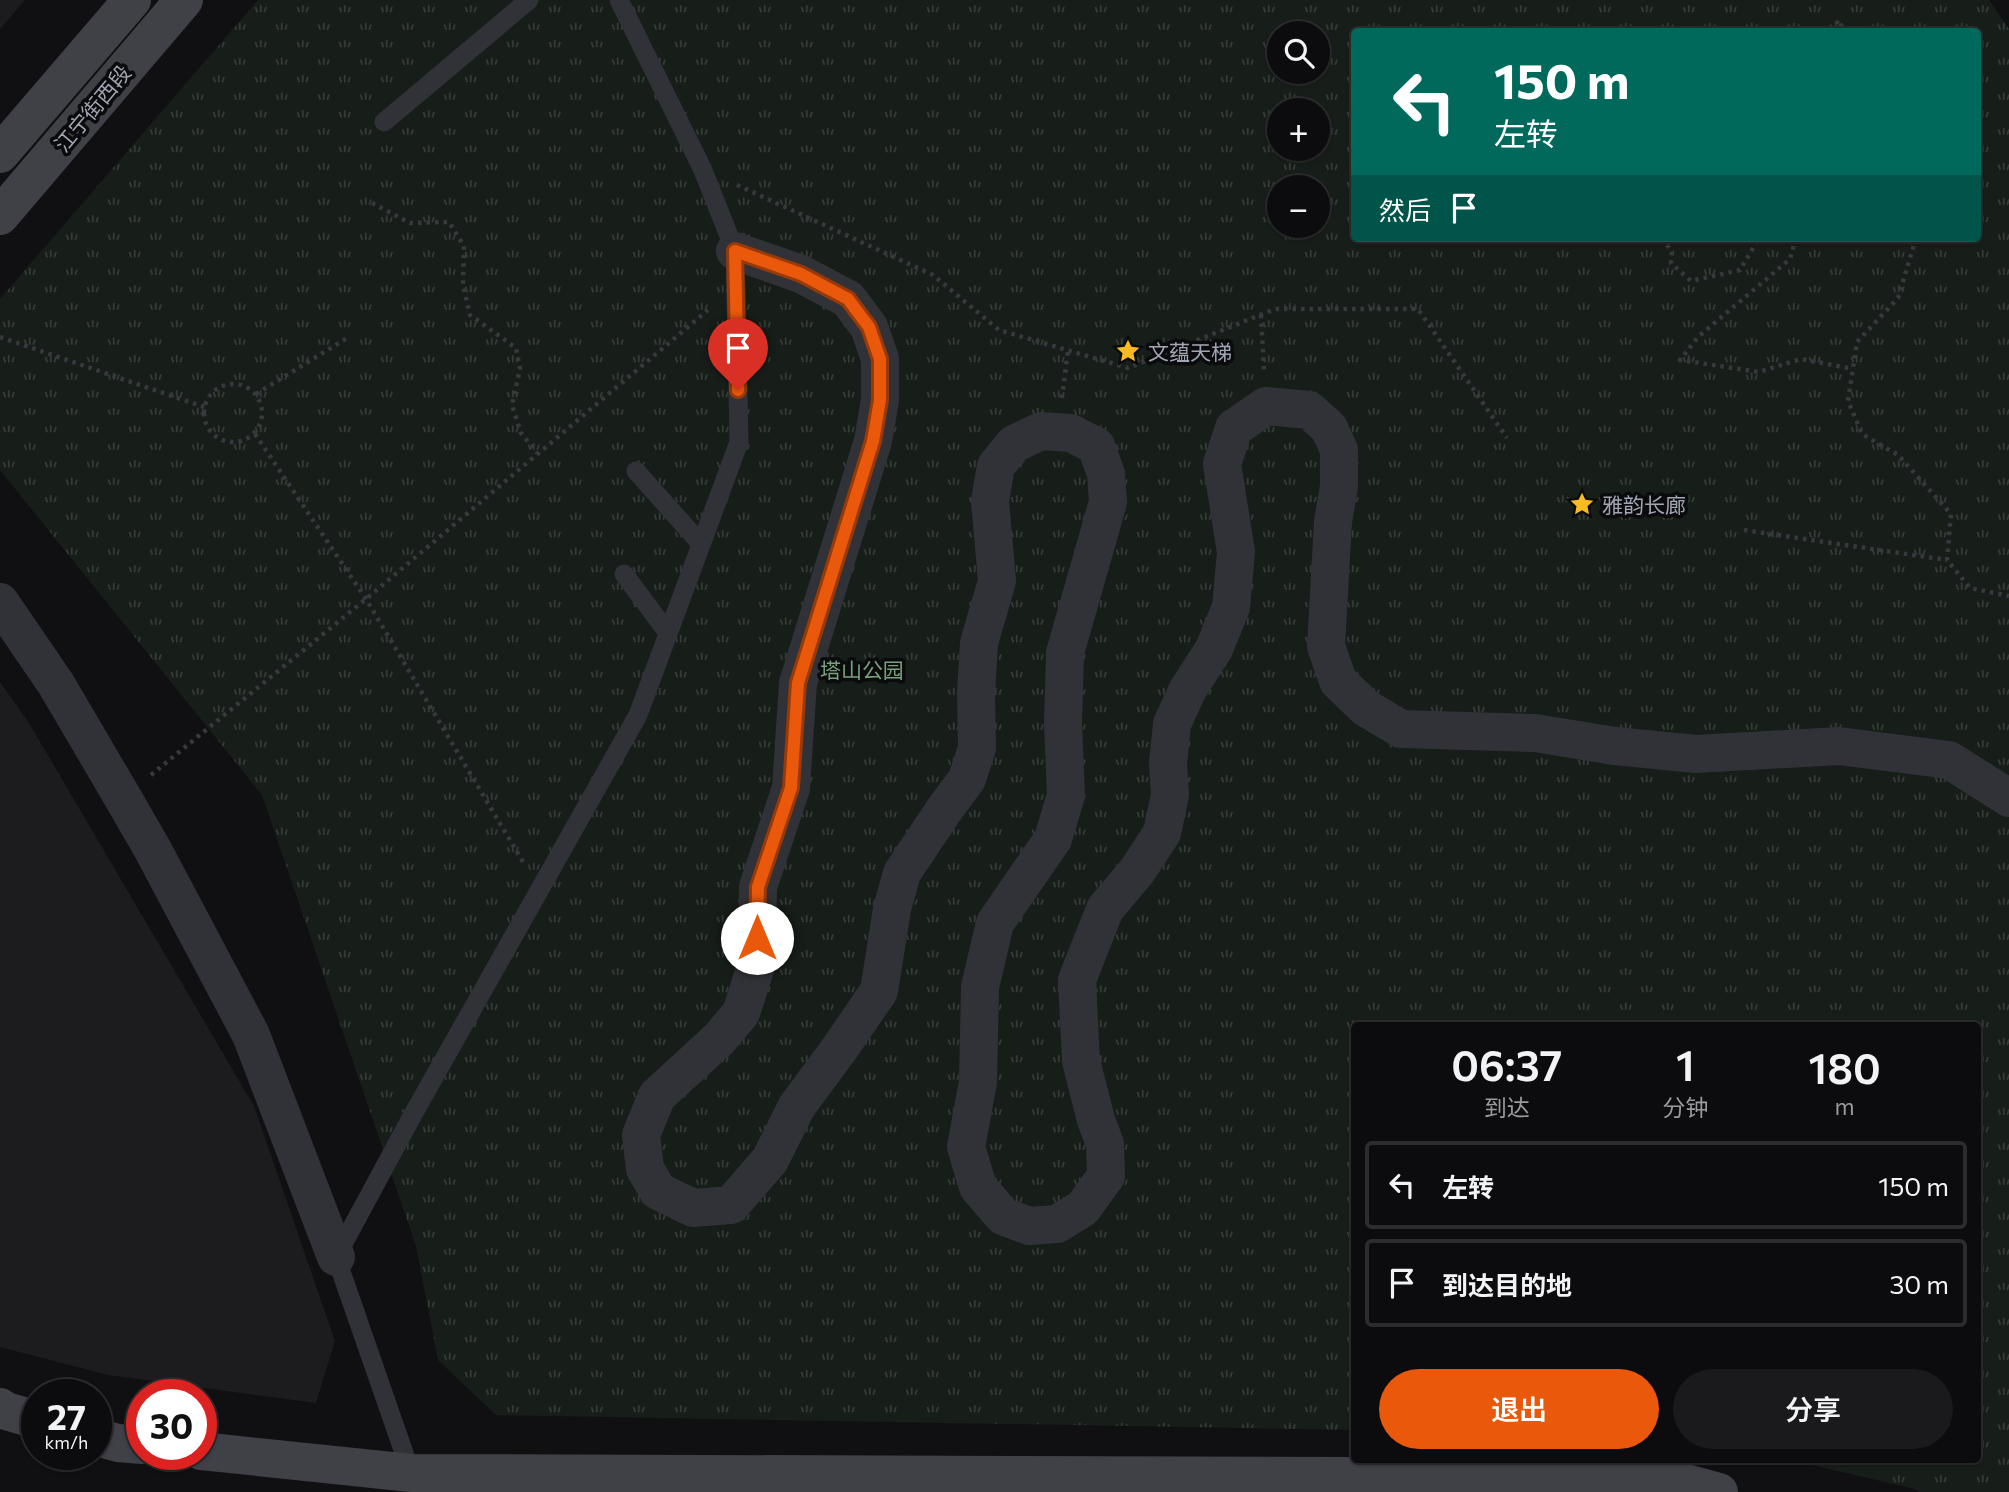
<!DOCTYPE html>
<html lang="zh">
<meta charset="utf-8">
<style>
body{margin:0;font-family:Commissioner,"Noto Sans SC",sans-serif;background:#1a1a1c;color:#f1f3f6;height:100vh;display:flex;flex-direction:column;font-size:26px;white-space:nowrap}
*{box-sizing:border-box;margin:0}
p{font-size:23px;color:#9a9b9e}
.icon{flex:none;width:38px;height:38px;fill:none;stroke:currentColor;stroke-width:2;stroke-linecap:round;stroke-linejoin:round}
.map{position:relative;flex:1;overflow:hidden}
.side{position:absolute;left:1351px;top:1022px;width:630px;height:441px;display:flex;flex-direction:column;background:#0c0c0e;border-radius:7px;box-shadow:0 2px 5px #0004,0 0 0 2px #2c2c2e}
.side>*{flex:none}
.guide{position:absolute;left:1351px;top:28px;width:630px;height:214px;border-radius:7px;box-shadow:0 2px 5px #0004,0 0 0 2px #2c2c2e;background:#00695c;color:#fff;overflow:hidden}
.controls{position:absolute;left:1267px;top:21px;display:grid;gap:14px}
.controls a{display:grid;place-items:center;width:63px;height:63px;border-radius:50%;background:#0c0c0e;box-shadow:0 2px 5px #0004,0 0 0 2px #2c2c2e;font-size:35px}
.speed{position:absolute;left:21px;top:1379px;display:flex;gap:14px;font-size:35px;font-weight:700;text-align:center}
.speed>*{display:grid;place-content:center;width:91px;height:91px;border-radius:50%;background:#0c0c0e;box-shadow:0 2px 5px #0004,0 0 0 2px #2c2c2e;line-height:1}
.speed small{font-size:18px;font-weight:400}
.speed .limit{border:10px solid #d22;background:#fff;color:#111}
.pin{position:absolute;display:grid;place-items:center;width:60px;height:60px;color:#fff;margin:-72px -30px;border-radius:50% 50% 50% 0;rotate:-45deg;box-shadow:0 0 7px #0007}
.pin .icon{rotate:45deg}
.me{position:absolute;width:77px;margin:-38px;rotate:0deg;stroke-linejoin:round;filter:drop-shadow(0 0 5px #0008)}
.turn{display:flex;align-items:center;gap:24px;height:147px;padding:0 28px;font-size:32px}
.turn .icon{width:91px;height:91px;stroke-width:2.5}
.turn b{display:block;font-size:49px;line-height:60px}
.then{display:flex;align-items:center;height:66px;padding:0 28px;background:#0003;gap:14px;font-size:26px}
.eta{display:flex;justify-content:space-evenly;align-items:center;height:119px;text-align:center}
.eta b{font-size:42px;font-weight:600;line-height:49px}
.button{display:flex;gap:14px;margin-top:auto;padding:14px 28px}
.button a{flex:1;height:80px;border-radius:42px;background:#ea580c;color:#fff;font-size:28px;font-weight:600;line-height:80px;text-align:center}
.button a+a{background:#1a1a1c;color:#f1f3f6}
ul{padding:0;list-style:none}
li{display:flex;align-items:center;gap:21px;height:88px;margin:0 14px 10px;padding:0 14px;border:4px solid #2c2c2e;border-radius:7px}
li div{flex:1}
li b{display:block;font-size:26px}
li em{font-style:normal}
.map>svg:first-child{display:block}
.built{fill:#1c1c1f}
.park{fill:url(#park-tufts);fill-rule:evenodd}
.lines{fill:none;stroke-linecap:round;stroke-linejoin:round}
.path{stroke:#37393e;stroke-width:4.5;stroke-dasharray:3.5 5;stroke-linecap:butt}
.lane{stroke:#313237;stroke-width:19}
.street{stroke:#313237;stroke-width:38}
.secondary{stroke:#3f4147;stroke-width:38}
.route-casing{stroke:#983908;stroke-width:18}
.route{stroke:#ea580c;stroke-width:12}
.labels{text-anchor:middle;dominant-baseline:central;stroke-width:7;stroke-linejoin:round;paint-order:stroke}
.street-label{font-size:21px;fill:#a1a6b3;stroke:#0b0b0d}
.poi-label{font-size:21px;fill:#a1a6b3;stroke:#0b0b0d;text-anchor:start}
.park-label{font-size:21px;fill:#77a07b;stroke:#0b0b0d}
</style>
<div class="map">
<svg width="2009" height="1492" viewBox="0 0 2009 1492">
<defs>
<pattern id="park-tufts" width="24" height="20" patternUnits="userSpaceOnUse" patternTransform="scale(1.75)"><rect width="24" height="20" fill="#171d18"/><path d="M3 7l-1-3M5 7V3M7 7l1-3M15 17l-1-3M17 17v-4M19 17l1-3" fill="none" stroke="#363b37"/></pattern>
</defs>
<rect width="100%" height="100%" fill="#101012"/>
<path class="built" d="M0,0H25L0,29Z
M0,682L29,723L254,1106L335,1341L316,1403L108,1375L0,1347Z"/>
<path class="park" d="M258,0H1989L2009,29V1492H1919L1915,1489L1791,1460H1978V1026H1354V1430L496,1415L438,1360L416,1246L262,795L0,470V299ZM1354,32H1978V238H1354ZM1279,33H1318V72H1279ZM1279,110H1318V149H1279ZM1279,187H1318V226H1279Z"/>
<g class="lines">
<path class="path" d="M1834,32L1838,20L1845,32
M737,185L933,275L999,330L1128,368L1275,309H1418L1507,438
M372,203L410,223L449,222L464,246L463,285L470,315L516,348L520,369L512,405L521,433L537,453
M1662,238L1672,252L1671,263L1691,281L1740,270L1759,238
M1796,238L1790,259L1698,337L1680,360L1759,372L1801,359L1853,369
M1916,238L1898,298L1857,342L1848,401L1862,434L1898,455L1951,514L1947,560L1970,588L2009,596
M1261,315L1264,370
M0,337L204,407
M204 413a29 29 0 1 1 58 0a29 29 0 1 1-58 0Z
M256,394L347,338
M1062,398L1068,350
M255,434L366,599L523,862
M1744,530L1947,560
M151,775L366,599L708,310"/>
<path class="lane" d="M384,122L529,0
M636,471L701,544
M624,574L668,633
M411,1473L336,1257L411,1118L638,715L739,442L735,251L702,168L619,0"/>
<path class="street" d="M735,251L801,274L848,299L869,327L880,359V400L873,441L798,683L791,788L758,887L757,963L741,1013L719,1039L657,1096L641,1135L645,1169L658,1191L693,1208L731,1205L770,1160L797,1106L840,1048L879,991L892,909L902,873L944,810L967,779L977,748L976,693L979,643L997,581L990,501L996,466L1014,444L1041,431L1071,433L1096,446L1106,474L1108,502L1065,653L1063,724L1066,795L1053,839L995,923L980,987L978,1082L966,1147L978,1187L1003,1216L1029,1226L1057,1224L1083,1208L1106,1176L1105,1144L1096,1120L1081,1061L1077,980L1105,909L1137,871L1162,833L1170,795L1168,763L1172,724L1188,689L1214,649L1231,607L1236,552L1222,464L1234,428L1266,406L1309,410L1329,428L1339,450V486L1333,522L1326,646L1338,681L1366,708L1401,729L1535,733L1615,746L1696,754L1839,746L1949,760L2009,798
M0,602L56,684L123,798L153,850L251,1035L336,1257"/>
<path class="secondary" d="M0,154L132,0
M0,216L184,0
M0,1407L6,1411L37,1420
M96,1437L118,1443L142,1445
M201,1451L411,1473L1665,1477L1719,1492"/>
</g>
<g class="lines">
<g class="route-casing">
<path id="route" d="M738,390L735,251L801,274L848,299L869,327L880,359V400L873,441L798,683L791,788L758,887L757,938"/>
</g>
<use href="#route" class="route"/>
</g>
<defs>
<g id="sight-bare" transform="scale(1.89)"><path d="M0-6L1.8-2.2L6-1.7L2.9 1.2L3.7 5.4L0 3.3L-3.7 5.4L-2.9 1.2L-6-1.7L-1.8-2.2Z" fill="#faba21" stroke="#0b0b0d" stroke-width="2.5" paint-order="stroke"/></g>
</defs>
<g fill-rule="evenodd">
<use href="#sight-bare" x="1128" y="351"/>
<use href="#sight-bare" x="1582" y="504"/>
</g>
<g class="labels">
<g class="street-label">
<text transform="translate(92 108) rotate(-50)">江宁街西段</text>
</g>
<g class="poi-label">
<text x="1148" y="351">文蕴天梯</text>
<text x="1602" y="504">雅韵长廊</text>
</g>
<g class="park-label">
<text x="862" y="669">塔山公园</text>
</g>
</g>
</svg>
<div class="controls">
<a><svg class="icon" aria-label="search" viewBox="0 0 24 24"><circle cx="10" cy="10" r="6"/><path d="M15 15l6 6"/></svg></a>
<a>+</a>
<a>−</a>
</div>
<div class="speed"><div>27<small>km/h</small></div><div class="limit">30</div></div>
<div class="pin" style="left:738px;top:390px;background:#d93025"><svg class="icon" aria-label="arrive" viewBox="0 0 24 24"><path d="M6 21V4h12l-3 4 3 4H6"/></svg></div>
<svg class="me" style="left:757px;top:938px" viewBox="-20 -20 40 40"><circle r="19" fill="#fff"/><path d="M0-13L10 11 0 6-10 11z" fill="#ea580c"/></svg>
<div class="guide">
<div class="turn"><svg class="icon" aria-label="left" viewBox="0 0 24 24"><path d="M17 20v-9H6M10 6l-5 5 5 5"/></svg><div><b>150 m</b>左转</div></div>
<div class="then">然后<svg class="icon" aria-label="arrive" viewBox="0 0 24 24"><path d="M6 21V4h12l-3 4 3 4H6"/></svg></div>
</div>
<section class="side">
<div class="eta">
<div><b>06:37</b><p>到达</p></div>
<div><b>1</b><p>分钟</p></div>
<div><b>180</b><p>m</p></div>
</div>
<ul>
<li><svg class="icon" aria-label="left" viewBox="0 0 24 24"><path d="M17 20v-9H6M10 6l-5 5 5 5"/></svg><div><b>左转</b></div><em>150 m</em></li>
<li><svg class="icon" aria-label="arrive" viewBox="0 0 24 24"><path d="M6 21V4h12l-3 4 3 4H6"/></svg><div><b>到达目的地</b></div><em>30 m</em></li>
</ul>
<div class="button"><a>退出</a><a>分享</a></div>
</section>
</div>
